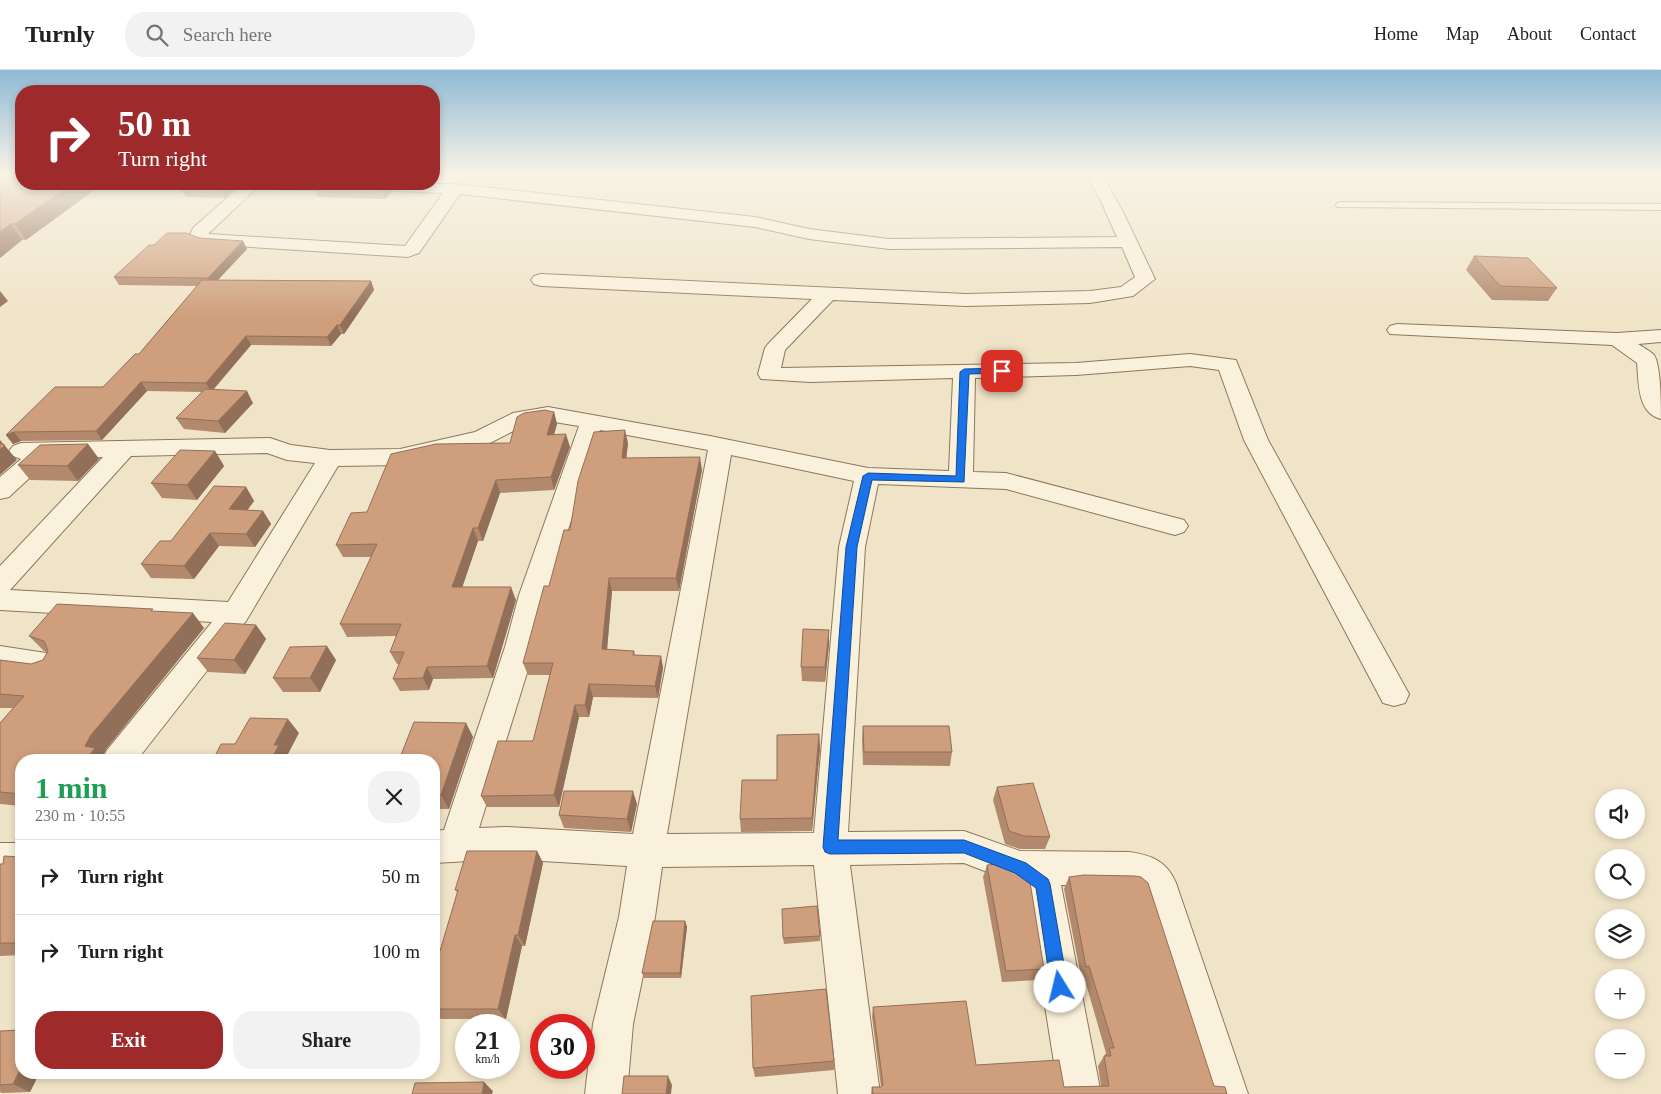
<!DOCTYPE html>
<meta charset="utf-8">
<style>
body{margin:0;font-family:Georgia,serif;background:#f2f2f2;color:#202124;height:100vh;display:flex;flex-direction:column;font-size:19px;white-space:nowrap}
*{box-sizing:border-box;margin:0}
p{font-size:16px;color:#757577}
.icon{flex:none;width:28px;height:28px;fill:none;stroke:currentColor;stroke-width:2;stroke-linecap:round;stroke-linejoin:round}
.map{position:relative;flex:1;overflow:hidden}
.sheet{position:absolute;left:15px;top:684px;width:425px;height:325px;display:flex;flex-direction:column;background:#fff;border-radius:20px;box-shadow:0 2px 8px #0003}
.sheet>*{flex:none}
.top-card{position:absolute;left:15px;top:15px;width:425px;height:105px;border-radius:20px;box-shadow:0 2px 8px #0003;background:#9e2a2b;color:#fff;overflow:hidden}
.tools{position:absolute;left:1595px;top:719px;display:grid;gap:10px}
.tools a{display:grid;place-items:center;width:50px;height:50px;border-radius:50%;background:#fff;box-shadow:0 2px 8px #0003;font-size:25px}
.speed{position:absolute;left:455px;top:944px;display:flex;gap:10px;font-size:25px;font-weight:700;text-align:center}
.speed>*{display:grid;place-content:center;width:65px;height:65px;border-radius:50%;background:#fff;box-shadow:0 2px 8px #0003;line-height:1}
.speed small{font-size:12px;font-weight:400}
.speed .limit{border:8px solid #d22;background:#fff;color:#111}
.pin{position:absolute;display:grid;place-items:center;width:42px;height:42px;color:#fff;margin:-21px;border-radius:10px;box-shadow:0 2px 8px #0006}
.me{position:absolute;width:55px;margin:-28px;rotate:351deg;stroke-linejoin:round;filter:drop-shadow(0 0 4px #0008)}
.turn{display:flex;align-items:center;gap:18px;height:105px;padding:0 20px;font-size:22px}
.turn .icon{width:65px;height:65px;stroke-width:2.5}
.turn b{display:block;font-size:35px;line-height:42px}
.round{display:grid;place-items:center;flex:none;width:52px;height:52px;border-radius:20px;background:#f2f2f2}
.summary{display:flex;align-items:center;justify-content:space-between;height:85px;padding:0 20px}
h1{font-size:30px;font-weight:800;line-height:38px;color:#1e9e55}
.action{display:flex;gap:10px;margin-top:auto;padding:10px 20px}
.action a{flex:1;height:58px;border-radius:20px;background:#9e2a2b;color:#fff;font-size:20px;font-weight:800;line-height:58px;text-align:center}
.action a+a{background:#f2f2f2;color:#202124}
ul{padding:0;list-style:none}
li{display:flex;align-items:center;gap:15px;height:75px;padding:0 20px;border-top:1px solid #e0e0e0}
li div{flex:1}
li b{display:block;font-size:19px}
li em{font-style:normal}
header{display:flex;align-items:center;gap:30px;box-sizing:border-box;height:70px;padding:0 25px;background:#fff;border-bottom:1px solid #e0e0e0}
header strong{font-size:24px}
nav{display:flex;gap:28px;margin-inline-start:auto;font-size:18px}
.search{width:350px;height:45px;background:#f2f2f2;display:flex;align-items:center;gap:12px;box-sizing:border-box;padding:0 18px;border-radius:20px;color:#757577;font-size:19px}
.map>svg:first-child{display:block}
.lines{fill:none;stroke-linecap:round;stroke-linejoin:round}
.service-casing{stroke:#8d765c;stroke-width:2}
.minor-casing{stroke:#8d765c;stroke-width:2}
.service{fill:#faf1dc;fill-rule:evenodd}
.minor{fill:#faf1dc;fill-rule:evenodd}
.wall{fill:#b2896c}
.shaded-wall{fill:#916f58}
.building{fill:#cf9f7d;stroke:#916f58}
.route{fill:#1a73e8;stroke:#114b97}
</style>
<header>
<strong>Turnly</strong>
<div class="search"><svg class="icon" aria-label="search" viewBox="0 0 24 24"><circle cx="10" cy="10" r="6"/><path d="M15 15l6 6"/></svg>Search here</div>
<nav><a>Home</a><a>Map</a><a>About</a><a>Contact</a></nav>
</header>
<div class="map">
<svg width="1661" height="1024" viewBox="0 0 1661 1024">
<rect width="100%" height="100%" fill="#f0e4c8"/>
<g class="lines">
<g class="service-casing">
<path id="service" d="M1341,132L1661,134V140L1337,137L1336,135L1337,133Z"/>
</g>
<g class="minor-casing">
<path id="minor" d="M1085,103H1101L1123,142L1155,209L1133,226L1090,233L966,236L833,230L785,280L781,298L1076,293L1190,284L1236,290L1268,370L1409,624L1405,633L1394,636L1383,633L1244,370L1219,300L1190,296L1076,305L975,308L973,402L1006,403L1184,450L1188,456L1184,462L1175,465L1006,419L878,414L865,477L848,762L964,761L1020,781L1129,782C1151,785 1167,791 1176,813L1248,1024H1206L1143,824L1135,817L1129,816L1061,815L1101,1024H1059L1027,823L1008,810L964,793L850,795L880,1024H838L814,795L662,797L655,847L633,954L627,1024H585L593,954L619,847L627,796L506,789L434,793V761L444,760L505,577L519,525L579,356L548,351L527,354L490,373L400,395L338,396L246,551L137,690H102L107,680L212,552L0,540V496L103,387L51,388L9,427L0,429V407L21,389L13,386L9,381L13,376L21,373L270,368L291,375L330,380L400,379L475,362L513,343L548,337L710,366L868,398L949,401L953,308L810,312L761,309L758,304L765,278L768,274L812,229L541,216L534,214L531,210L534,206L541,204L966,224L1090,221L1121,217L1135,207L1122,177L889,179L809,169L755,157L460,124L419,183L408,187L204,174L192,171L189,167L193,158L243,114H261L208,164L405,176L443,123L356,119L350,117L348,114H455L755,147L809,159L889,169L1117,167L1100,129ZM600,360L708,380L633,764L506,757L479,758L535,577L547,525ZM267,383L287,390L315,393L228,532L10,520L131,386ZM731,385L854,411L839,477L814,763L667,764Z
M1397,254L1617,263L1661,260V272L1638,274C1643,277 1650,281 1654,285C1661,295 1661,335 1661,349C1637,343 1639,313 1637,293L1612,275L1390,264L1387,260L1390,256Z
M0,576L46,583L57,587L61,595L57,603L46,607L0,600Z
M0,773H21V805L0,807Z"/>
</g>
<use href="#service" class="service"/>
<use href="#minor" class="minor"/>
</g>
<path class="wall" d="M0,103L26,170H22L0,188Z
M240,114L225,128L186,127L181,119Z
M255,114H387L391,122L385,129L318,127L316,121L258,120Z
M200,168L247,179L218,210L371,211L374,220L344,264H341L331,276L251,275L214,319L253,333L225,363L184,359L176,348L202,322L147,321L102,370L21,371L13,374L6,365L103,317L139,284L197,216L119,215L114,207L154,175Z
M1474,186L1557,218L1548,231L1492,230L1466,200Z
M554,342L557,354L554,365L570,377L554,420L500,423L483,471H478L462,517L516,530L493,608L433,609L429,620L400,621L393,609L399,594H397L390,582L396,566L347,567L340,554L371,487H343L336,475L510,373Z
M628,373L626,388L702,400L679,521H612L607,579L634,581L635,585L661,586L663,598L658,628L593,627L589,647H579L559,737H487L481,726L533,671L550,605H528L523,593L549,516L570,460Z
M88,374L99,389L78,411L30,410L18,395Z
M215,381L224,396L197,430L162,428L151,413Z
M246,417L254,431L247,440L263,441L271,454L255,477L219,476L194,509L151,508L141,494L171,471Z
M155,542L204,558L106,679L103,685L21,690V736L0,734V653L13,638H0V590L31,594L43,590L47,582L44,581L29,566Z
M256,555L266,569L245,604L208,602L197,588Z
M829,574L825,612L802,611L801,597Z
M336,590L320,622H283L273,608Z
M466,653L473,667L449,739H434V690Z
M863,656L952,682L950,696L863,695L862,670Z
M819,664L820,678L812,761L741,762L740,749Z
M997,717L1050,767L1045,779H1020L1005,774L993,730Z
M637,734L631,762L564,758L559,745Z
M537,781L543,793L525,876H522L506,949H441L437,945H434V881H440L458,823L455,820Z
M21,787V885L0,886V794H3Z
M987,795L1044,899L1039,910L1002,912L983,807Z
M1069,807L1214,1016L1227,1024H871L872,1017H881L872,947L873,937L976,995L1064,1017L1101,1016L1098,996L1106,983L1084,907H1081L1064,819Z
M685,851L687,857L681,908H644L642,903Z
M820,866V871L784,874L783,868Z
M0,961L21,1002H40L30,1022L2,1023L0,1022Z
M834,991V1000L755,1007L753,998Z"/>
<path class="shaded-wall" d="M72,114H103L26,170L15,154Z
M226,114H240L225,128L220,119Z
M387,114L391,122L385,129L382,120Z
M11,154L22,170L0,188V162Z
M243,171L247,179L212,216L208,208Z
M371,211L374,220L344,264L340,255Z
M0,221L8,231L0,237Z
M337,255L341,264L331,276L327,267Z
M246,266L251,275L211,322L206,313Z
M141,312L147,321L102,370L96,361Z
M247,321L253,333L225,363L218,351Z
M554,342L557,354L550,378L547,365Z
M625,360L628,373L625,401L622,388Z
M14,362L21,371L13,374L6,365Z
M566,364L570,377L554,420L551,407Z
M0,370L17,390L0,405Z
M88,374L99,389L78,411L67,396Z
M215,381L224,396L197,430L187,415Z
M700,387L702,400L679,521L676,508Z
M496,410L500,423L483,471L478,458Z
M246,417L254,431L238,453L229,439Z
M263,441L271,454L255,477L246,464Z
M473,458L478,471L458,530L452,517Z
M210,463L219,476L194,509L184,496Z
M609,508L612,521L606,592L602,579Z
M511,517L516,530L493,608L487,596Z
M193,543L204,558L106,679L103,685L108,690H86L85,676L91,665Z
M256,555L266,569L245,604L234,590Z
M829,560V574L825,612V597Z
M327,576L336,590L320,622L310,608Z
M661,586L663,598L658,628L655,616Z
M427,597L433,609L429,620L423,608Z
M589,614L593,627L589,647L585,635Z
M575,635L579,647L559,737L554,725Z
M288,649L299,663L287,686L290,689L271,690L274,675Z
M466,653L473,667L449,739L441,725Z
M819,664L820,678L812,761V748Z
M633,721L637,734L631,762L627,749Z
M537,781L543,793L525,876L518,865Z
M685,851L687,857L681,908L680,903Z
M515,865L522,876L506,949L498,939Z
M21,998V1002H40L30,1022L13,1014Z
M668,1006L672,1015L671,1024H666Z
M484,1012L493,1021L492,1024H482Z"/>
<path class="building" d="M0,103H21V114H72L15,154H11L0,162Z
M187,114H226L220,119H181Z
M319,114H387L382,120L315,118Z
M167,163H186L200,168L243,171L208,208L114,207L149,175H154Z
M1474,186L1528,188L1557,218L1500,216Z
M202,210L371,211L340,255H337L327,267L246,266L206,313L141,312L96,361L14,362L6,365L55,317H103L135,284H139Z
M205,319L247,321L218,351L176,348Z
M545,340L554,342L547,365L566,364L551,407L496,410L478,458H473L452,517H511L487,596L427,597L423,608L393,609L404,582H390L401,554H340L377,474L336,475L351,443L367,442L391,384L436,374L510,373L517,347L524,343Z
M625,360L622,388L700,387L676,508H609L602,579L634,581L633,585L661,586L655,616L589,614L585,635H575L554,725L481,726L498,671H533L553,593H523L544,516H549L564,460H570L578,411L594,362Z
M0,373L5,375L0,380Z
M88,374L67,396L18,395L40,375Z
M180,380L215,381L187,415L151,413Z
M214,416L246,417L229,439L263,441L246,464L210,463L184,496L141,494L160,471H171Z
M57,534L153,539L151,541L193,543L91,665L85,676L95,678L86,690H21V724L0,722V653L24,626L0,624V590L31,594L43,590L48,581L44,571L29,566Z
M225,553L256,555L234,590L197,588Z
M803,559L829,560L825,597H801Z
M327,576L310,608H273L290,577Z
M250,648L288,649L274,675H279L271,690H213L221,674H235Z
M414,652L466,653L441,725H434V690H399Z
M863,656H949L952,682H864Z
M819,664L812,748L740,749L742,710H777V665Z
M1033,713L1050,767L1024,766L1009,761L997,717Z
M564,721H633L627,749L559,745Z
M467,781H537L518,865H515L498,939H434V881H440L458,820H455Z
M4,786L21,787V873H0V794H3Z
M998,794L1011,799L1030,812L1044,899L1006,901L987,795Z
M1084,805L1135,806L1141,807L1148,813L1214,1016L1225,1017L1227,1024H873L872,1017H881L883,1015L873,937L966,931L976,995L1059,990L1064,1017L1109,1016L1104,986H1111L1109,978H1114L1089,896L1086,897L1069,807Z
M817,836L820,866L783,868L782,839Z
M653,851H685L680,903H642Z
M826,919L834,991L753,998L751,926Z
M21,960V998L13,1014L0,1015V961Z
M624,1006H668L666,1024H622Z
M484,1012L482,1024H412L415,1013Z"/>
<linearGradient id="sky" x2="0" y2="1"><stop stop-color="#8fbad6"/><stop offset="0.42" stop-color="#f8f3e6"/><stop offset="1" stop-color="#f8f3e6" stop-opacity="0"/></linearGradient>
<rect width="1661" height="247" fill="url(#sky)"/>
<path class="route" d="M1002,298L1006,301L1005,303L969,304L964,412L872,410L857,477L838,770H964L1026,793L1048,809L1050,814L1068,917L1065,923L1060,925L1054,923L1051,917L1036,818L1015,803L964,783L830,784L825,782L823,777L846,477L863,406L868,403L956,406L960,302L964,299Z"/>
</svg>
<div class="tools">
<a><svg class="icon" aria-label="sound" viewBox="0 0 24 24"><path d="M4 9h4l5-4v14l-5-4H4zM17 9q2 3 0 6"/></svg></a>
<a><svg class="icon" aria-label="search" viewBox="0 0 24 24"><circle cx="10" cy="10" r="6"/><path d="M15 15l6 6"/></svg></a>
<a><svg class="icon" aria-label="layers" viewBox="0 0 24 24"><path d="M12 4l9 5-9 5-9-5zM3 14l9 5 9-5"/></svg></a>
<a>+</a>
<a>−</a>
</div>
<div class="speed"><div>21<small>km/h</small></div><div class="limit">30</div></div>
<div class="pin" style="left:1002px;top:301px;background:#d93025"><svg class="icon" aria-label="arrive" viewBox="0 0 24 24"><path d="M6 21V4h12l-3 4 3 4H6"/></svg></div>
<svg class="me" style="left:1060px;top:917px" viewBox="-20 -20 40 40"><circle r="19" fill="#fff"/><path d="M0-13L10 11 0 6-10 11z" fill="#1a73e8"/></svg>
<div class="top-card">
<div class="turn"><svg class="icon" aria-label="right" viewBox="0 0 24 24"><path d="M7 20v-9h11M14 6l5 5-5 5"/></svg><div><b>50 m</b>Turn right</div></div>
</div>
<section class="sheet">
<div class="summary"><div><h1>1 min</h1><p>230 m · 10:55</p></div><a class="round"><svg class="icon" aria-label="close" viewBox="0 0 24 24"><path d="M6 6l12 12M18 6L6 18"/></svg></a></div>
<ul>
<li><svg class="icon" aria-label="right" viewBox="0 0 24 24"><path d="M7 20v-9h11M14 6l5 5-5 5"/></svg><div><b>Turn right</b></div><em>50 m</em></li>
<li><svg class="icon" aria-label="right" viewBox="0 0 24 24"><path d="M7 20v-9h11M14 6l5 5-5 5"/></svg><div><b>Turn right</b></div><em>100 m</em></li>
</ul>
<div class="action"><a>Exit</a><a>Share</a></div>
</section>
</div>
